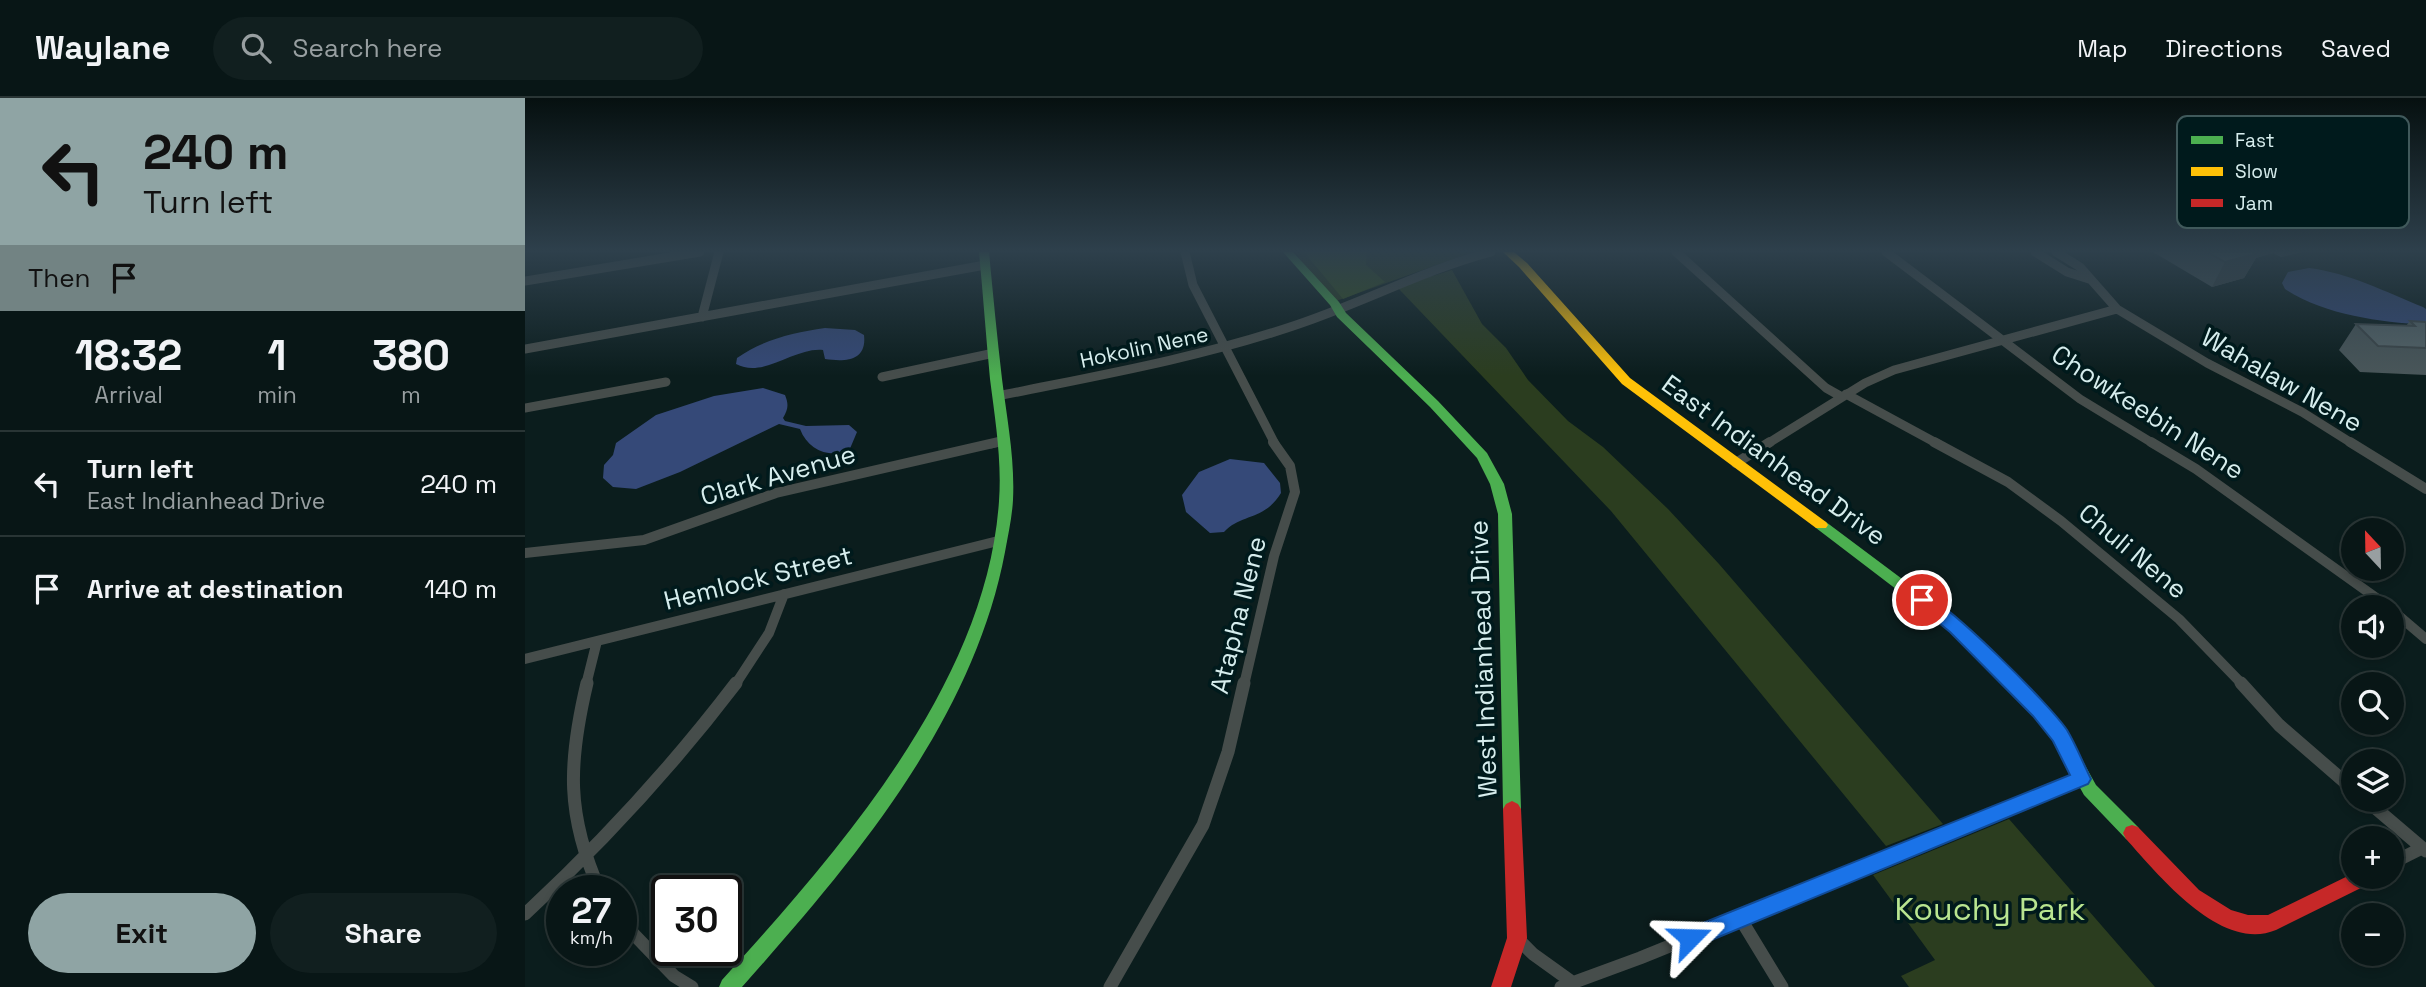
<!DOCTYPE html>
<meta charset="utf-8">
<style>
body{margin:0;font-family:"Space Grotesk",sans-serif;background:#111f1f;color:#f1f3f6;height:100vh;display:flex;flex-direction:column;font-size:26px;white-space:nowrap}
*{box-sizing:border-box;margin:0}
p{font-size:23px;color:#989fa1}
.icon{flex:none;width:38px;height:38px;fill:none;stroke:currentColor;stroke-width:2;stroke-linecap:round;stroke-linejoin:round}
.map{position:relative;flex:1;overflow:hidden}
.sheet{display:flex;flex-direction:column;background:#081616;width:525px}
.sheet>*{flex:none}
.guide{background:#8fa4a4;color:#111;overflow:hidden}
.needle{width:46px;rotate:338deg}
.fabs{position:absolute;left:1816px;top:420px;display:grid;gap:14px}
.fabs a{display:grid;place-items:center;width:63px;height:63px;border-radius:50%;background:#081616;box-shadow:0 4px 10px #0003,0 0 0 2px #293535;font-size:35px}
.speed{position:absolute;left:21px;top:777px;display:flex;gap:14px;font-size:35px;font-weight:700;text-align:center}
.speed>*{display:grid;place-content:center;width:91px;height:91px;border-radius:50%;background:#081616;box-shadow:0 4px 10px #0003,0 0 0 2px #293535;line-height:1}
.speed small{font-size:18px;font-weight:400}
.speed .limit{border:4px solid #111;border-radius:10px;background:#fff;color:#111}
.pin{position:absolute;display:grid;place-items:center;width:60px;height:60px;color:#fff;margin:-30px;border:4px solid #fff;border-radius:50%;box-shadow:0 2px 7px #0007}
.me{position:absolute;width:77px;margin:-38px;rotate:68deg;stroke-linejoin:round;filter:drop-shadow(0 0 5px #0008)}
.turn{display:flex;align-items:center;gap:24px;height:147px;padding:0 28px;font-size:32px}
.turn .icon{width:91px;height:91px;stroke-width:2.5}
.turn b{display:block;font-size:49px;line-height:60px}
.then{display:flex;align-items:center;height:66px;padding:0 28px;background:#0003;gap:14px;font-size:26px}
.eta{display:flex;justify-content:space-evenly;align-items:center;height:119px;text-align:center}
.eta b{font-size:42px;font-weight:700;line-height:49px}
.cta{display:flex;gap:14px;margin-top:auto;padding:14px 28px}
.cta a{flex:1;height:80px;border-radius:42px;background:#8fa4a4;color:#111;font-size:28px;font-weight:700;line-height:80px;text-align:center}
.cta a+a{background:#111f1f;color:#f1f3f6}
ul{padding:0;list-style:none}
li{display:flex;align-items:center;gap:21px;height:105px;padding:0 28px;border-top:2px solid #293535}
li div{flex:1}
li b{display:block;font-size:26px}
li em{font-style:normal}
header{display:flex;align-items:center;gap:42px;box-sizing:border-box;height:98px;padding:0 35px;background:#081616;border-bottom:2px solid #293535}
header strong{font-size:33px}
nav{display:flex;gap:38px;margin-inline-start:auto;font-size:24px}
.search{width:490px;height:63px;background:#111f1f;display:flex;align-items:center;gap:18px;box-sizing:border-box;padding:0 24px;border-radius:38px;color:#989fa1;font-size:26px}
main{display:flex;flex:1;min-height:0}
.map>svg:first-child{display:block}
.green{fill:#2b3d1f}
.forest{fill:#385320}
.water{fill:#354978}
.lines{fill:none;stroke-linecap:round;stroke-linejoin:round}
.street-far2{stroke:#464d4b;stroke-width:9}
.street-far1{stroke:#464d4b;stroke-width:10}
.street{stroke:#464d4b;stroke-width:13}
.fast{fill:#4caf50;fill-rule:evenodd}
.slow{fill:#ffc107;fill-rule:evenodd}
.jam{fill:#c62828;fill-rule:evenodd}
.wall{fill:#495659}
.shaded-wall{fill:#3c4649}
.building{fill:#556468;stroke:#3c4649;stroke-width:2}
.route{fill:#1a73e8;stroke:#114b97;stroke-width:2}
.labels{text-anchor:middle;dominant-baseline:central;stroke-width:7;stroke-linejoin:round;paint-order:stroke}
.far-street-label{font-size:21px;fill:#d6eded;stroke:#001a1c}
.street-label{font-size:26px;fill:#d6eded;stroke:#001a1c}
.near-park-label{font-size:32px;fill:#b9e590;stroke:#001a1c}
.key{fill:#001a1c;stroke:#40595b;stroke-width:2}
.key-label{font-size:19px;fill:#d6eded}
</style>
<header>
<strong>Waylane</strong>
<div class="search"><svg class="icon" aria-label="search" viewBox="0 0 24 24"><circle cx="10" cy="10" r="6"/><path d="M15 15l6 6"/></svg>Search here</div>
<nav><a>Map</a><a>Directions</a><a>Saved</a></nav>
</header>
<main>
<section class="sheet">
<div class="guide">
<div class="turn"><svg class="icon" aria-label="left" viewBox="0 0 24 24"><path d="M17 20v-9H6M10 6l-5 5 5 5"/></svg><div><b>240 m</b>Turn left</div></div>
<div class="then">Then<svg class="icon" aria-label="arrive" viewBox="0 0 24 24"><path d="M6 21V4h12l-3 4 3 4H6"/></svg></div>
</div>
<div class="eta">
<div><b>18:32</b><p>Arrival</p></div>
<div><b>1</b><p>min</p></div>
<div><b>380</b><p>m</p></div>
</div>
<ul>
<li><svg class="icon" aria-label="left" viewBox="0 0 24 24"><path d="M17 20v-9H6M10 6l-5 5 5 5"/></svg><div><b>Turn left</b><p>East Indianhead Drive</p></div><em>240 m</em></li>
<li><svg class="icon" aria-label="arrive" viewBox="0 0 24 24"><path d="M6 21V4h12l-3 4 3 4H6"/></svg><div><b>Arrive at destination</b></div><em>140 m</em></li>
</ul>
<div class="cta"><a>Exit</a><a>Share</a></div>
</section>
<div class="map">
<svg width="1901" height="889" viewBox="0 0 1901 889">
<rect width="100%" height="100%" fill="#0b1d1d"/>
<path class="green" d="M770,154H948L811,203L782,172Z
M927,172L957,226L981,250L1003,282L1043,323L1078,349L1143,411L1194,466L1418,726L1361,748L1086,413L872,189Z
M1484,721L1630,889H1384L1376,878L1410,862L1348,777Z"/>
<path class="forest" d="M779,154H842L841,167L860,184L818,201Z"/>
<path class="water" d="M1784,170C1824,175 1861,194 1898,209L1901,211V227C1853,223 1802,218 1760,191L1757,185L1763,174Z
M300,230L330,232L339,237C342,263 321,264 300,261L298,252C269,249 239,281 211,266L212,260C239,241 268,235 300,230Z
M238,290L260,297C264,307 263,311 258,320L260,323L281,328L324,327L332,334L324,353C303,360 283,352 275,331L254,326L155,374L111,391L88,389L78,380L79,367L88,357L91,345L131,317L189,298Z
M705,361L739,365L755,385L756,395C739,423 717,415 699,434L685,435L661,414L657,397L674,374Z"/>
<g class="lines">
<path class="street-far2" d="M660,154L668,187L750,346
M1151,154L1301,290L1317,299
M1361,154L1555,301L1629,346
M1510,154L1542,174L1564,181
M1531,154L1555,169L1592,211L1682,265L1777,314L1828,346
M0,183L175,154
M177,219L194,154
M0,251L460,167
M357,279L469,255
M1321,296L1413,346
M473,298C570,278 668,261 762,230C832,208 895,173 966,154
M0,310L141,284
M466,346L478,343
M1242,346L1340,285L1369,272L1592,211"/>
<path class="street-far1" d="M1409,344L1483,384L1536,423L1654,521L1718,587
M1626,344L1671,371L1864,509
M1825,344L1901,391
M1211,365L1245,344
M0,455L119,442L251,395L473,344
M1867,512L1901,541
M0,561L477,442
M61,587L72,543
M210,587L244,535L259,496
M719,587L749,458L770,394L765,368L748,344"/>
<path class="street" d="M62,585C43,665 41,717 75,793
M1716,585L1754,627L1829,692
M1841,702L1901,753
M1867,765L1897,750
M0,816C78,744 147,669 211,585
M1215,820L1257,889
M96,823L149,878L167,889
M992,840L1008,856L1047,884
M585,889L678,727L703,654L719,585
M1036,889L1115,860L1556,681"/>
<path class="fast" d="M454,154H464C468,196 472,238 477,281C482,321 490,361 488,402C487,420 483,437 480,454C448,623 328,764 217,889H194L197,882C314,753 462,585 474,403C477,362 470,321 465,281C461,239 458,196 454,154Z
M758,154H768L814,204L821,215L913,303L962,355L979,386L987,416L996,711L993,716L987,719L981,716L978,711L973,416L965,386L952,360L905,309L812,219L805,207Z
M1296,422L1301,424L1436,525L1520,607L1541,633L1571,687L1613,729L1616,735L1613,741L1607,743L1601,741L1559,697L1529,643L1508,617L1426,533L1291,430L1289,427Z"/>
<path class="slow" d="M978,154H989L1002,165L1105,280L1301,424L1303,427L1301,430H1291L1097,286L994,169Z"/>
<path class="jam" d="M987,703L993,706L996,711L1002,840L986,889H966L982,840L978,711L981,706Z
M1607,727L1613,729L1674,792L1706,812L1723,817H1743L1829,775V779H1848L1846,785L1751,832C1695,855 1633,776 1601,741L1598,735L1601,729Z"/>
</g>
<path class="wall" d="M1628,154H1777L1756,159L1748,155L1731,160L1719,180L1687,189Z
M1885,223L1901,224V277L1835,274L1814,252L1831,226L1881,228Z"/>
<path class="shaded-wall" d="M1705,154H1749L1748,155L1731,160L1719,180L1687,189Z
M1759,154H1777L1756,159Z"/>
<path class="building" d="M1682,154H1730L1733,155L1700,164Z
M1885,223L1901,224V250L1853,248L1831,226L1890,228Z"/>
<linearGradient id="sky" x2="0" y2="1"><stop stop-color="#061010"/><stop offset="0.55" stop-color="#2e404c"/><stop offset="1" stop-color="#2e404c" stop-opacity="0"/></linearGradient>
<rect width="1901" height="278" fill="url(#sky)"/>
<path class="route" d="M1397,496C1422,503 1526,608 1542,632C1551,647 1558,665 1566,681L1563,686L1165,851L1158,848L1154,840L1158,833L1545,677L1528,643L1508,618L1425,534L1391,506L1388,502L1391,498Z"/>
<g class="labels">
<g class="far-street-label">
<text transform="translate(619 249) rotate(-12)">Hokolin Nene</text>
</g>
<g class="street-label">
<text transform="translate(1757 282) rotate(30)">Wahalaw Nene</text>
<text transform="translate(1623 314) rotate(33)">Chowkeebin Nene</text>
<text transform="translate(1249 362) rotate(36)">East Indianhead Drive</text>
<text transform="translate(253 377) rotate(-16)">Clark Avenue</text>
<text transform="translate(1608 453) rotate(40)">Chuli Nene</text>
<text transform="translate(233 480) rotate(-14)">Hemlock Street</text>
<text transform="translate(713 517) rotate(-76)">Atapha Nene</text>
<text transform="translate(958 561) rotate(-92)">West Indianhead Drive</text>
</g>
<g class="near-park-label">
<text x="1465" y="811">Kouchy Park</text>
</g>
</g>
<rect x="1652" y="18" width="232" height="112" rx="10" class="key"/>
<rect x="1666" y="38" width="32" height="8" fill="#4caf50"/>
<rect x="1666" y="69" width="32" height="9" fill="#ffc107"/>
<rect x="1666" y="101" width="32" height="8" fill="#c62828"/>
<g class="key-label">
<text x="1710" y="49">Fast</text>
<text x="1710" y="80">Slow</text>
<text x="1710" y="112">Jam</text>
</g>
</svg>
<div class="fabs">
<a><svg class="needle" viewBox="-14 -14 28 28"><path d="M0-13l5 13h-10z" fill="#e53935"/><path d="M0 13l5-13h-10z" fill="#989fa1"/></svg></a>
<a><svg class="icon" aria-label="sound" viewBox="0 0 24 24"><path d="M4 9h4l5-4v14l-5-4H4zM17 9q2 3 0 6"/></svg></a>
<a><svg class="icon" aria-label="search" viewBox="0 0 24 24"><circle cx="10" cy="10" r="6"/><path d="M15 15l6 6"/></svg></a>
<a><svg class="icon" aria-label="layers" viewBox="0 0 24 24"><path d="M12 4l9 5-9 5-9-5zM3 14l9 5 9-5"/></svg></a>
<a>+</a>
<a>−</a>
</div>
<div class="speed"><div>27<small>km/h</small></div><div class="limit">30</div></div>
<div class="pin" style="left:1397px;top:502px;background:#d93025"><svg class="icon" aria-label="arrive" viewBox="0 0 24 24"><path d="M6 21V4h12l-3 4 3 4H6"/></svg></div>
<svg class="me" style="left:1165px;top:840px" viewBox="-20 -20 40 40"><path d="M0-17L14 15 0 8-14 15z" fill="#1a73e8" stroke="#fff" stroke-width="4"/></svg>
</div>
</main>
